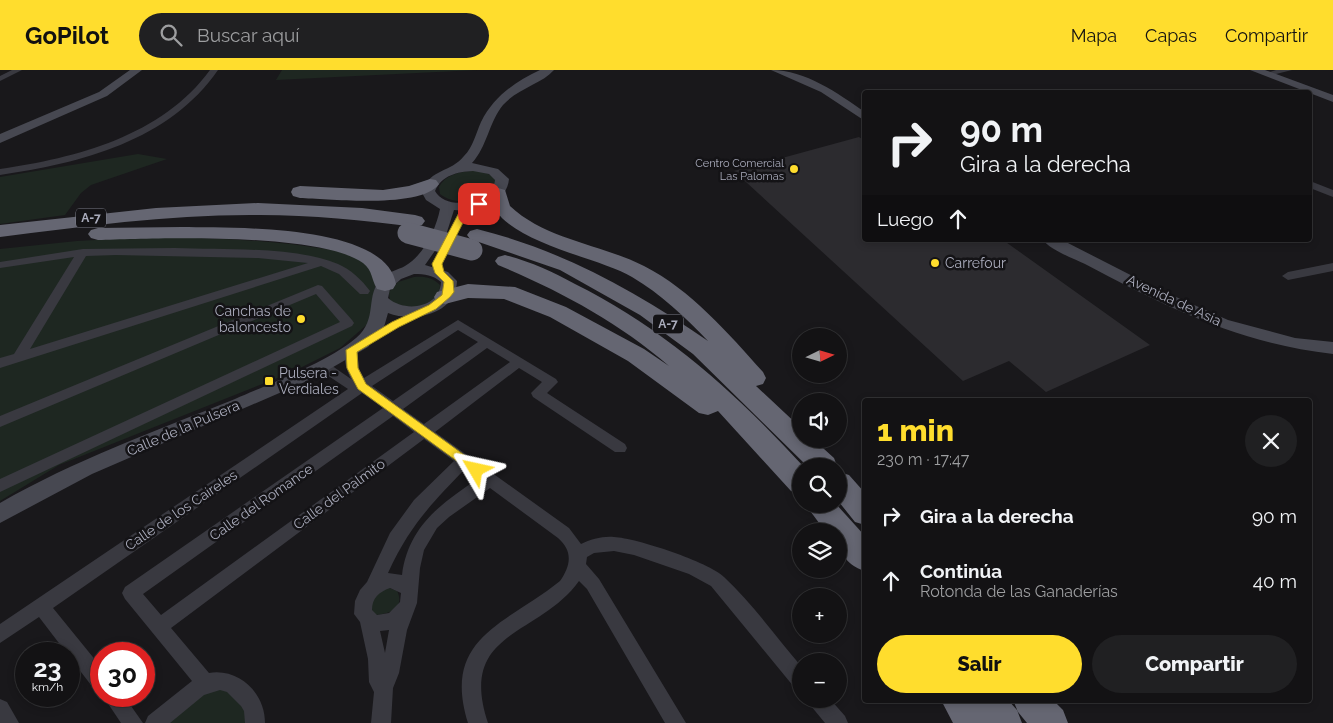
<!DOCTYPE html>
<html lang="es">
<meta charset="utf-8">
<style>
body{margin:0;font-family:Raleway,sans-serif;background:#202022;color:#f1f3f6;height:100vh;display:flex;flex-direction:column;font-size:19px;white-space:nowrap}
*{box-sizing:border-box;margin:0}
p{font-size:16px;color:#9d9ea0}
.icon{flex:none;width:28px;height:28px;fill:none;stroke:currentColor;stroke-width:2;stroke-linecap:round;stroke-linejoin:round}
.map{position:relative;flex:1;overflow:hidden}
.panel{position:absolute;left:862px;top:328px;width:450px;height:305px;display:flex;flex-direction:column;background:#131214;border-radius:5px;box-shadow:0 2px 8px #0003,0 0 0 1px #323234}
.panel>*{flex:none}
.banner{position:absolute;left:862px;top:20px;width:450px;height:152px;border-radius:5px;box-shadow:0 2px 8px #0003,0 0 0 1px #323234;background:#131214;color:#f1f3f6;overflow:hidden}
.needle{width:32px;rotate:85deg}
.buttons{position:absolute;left:792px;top:258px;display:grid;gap:10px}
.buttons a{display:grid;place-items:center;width:55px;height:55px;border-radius:50%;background:#131214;box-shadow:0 2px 8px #0003,0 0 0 1px #323234;font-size:25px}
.speed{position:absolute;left:15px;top:572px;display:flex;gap:10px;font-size:25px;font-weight:700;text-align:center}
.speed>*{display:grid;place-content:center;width:65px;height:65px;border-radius:50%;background:#131214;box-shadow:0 2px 8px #0003,0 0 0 1px #323234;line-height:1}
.speed small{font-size:12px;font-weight:400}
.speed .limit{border:8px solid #d22;background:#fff;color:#111}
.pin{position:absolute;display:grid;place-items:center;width:42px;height:42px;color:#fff;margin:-21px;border-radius:10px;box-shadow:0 2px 8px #0006}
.me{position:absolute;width:55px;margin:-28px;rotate:306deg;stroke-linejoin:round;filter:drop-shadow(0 0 4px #0008)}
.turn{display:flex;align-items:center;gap:18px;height:105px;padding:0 15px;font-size:22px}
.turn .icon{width:65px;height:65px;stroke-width:2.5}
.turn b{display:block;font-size:35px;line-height:42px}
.then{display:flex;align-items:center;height:48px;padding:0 15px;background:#0003;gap:10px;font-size:19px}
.round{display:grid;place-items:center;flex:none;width:52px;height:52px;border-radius:26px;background:#202022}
.summary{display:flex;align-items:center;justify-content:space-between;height:85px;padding:0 15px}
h1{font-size:30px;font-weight:800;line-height:38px;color:#ffdd2d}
.action{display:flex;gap:10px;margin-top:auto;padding:10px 15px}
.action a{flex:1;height:58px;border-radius:30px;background:#ffdd2d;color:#111;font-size:20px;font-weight:800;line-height:58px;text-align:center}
.action a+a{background:#202022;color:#f1f3f6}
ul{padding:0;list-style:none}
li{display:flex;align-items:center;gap:15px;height:65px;padding:0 15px}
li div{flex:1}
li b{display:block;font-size:19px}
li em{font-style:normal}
header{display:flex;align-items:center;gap:30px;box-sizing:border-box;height:70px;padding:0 25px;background:#ffdd2d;color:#111}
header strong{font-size:24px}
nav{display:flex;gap:28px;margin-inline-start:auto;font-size:18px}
.search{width:350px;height:45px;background:#202022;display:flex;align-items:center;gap:12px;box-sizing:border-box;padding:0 18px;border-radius:28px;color:#9d9ea0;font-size:19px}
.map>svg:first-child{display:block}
.green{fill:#1e2721}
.building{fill:#2c2b2f}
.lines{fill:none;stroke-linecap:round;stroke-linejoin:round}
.street{fill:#393940;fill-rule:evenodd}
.secondary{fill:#474851;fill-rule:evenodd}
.highway{fill:#656672;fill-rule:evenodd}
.highway-bridge{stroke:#656672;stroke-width:21}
.route{fill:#ffdd2d;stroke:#a6901d}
.poi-dot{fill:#ffdd2d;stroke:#141316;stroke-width:2}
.labels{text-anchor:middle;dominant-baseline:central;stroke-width:5;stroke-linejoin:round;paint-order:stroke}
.far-poi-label{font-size:11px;fill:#aaacbc;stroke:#141316;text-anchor:end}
.shield{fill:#141316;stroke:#7d7e8a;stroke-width:1}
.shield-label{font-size:12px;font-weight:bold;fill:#aaacbc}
.poi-label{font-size:14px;fill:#aaacbc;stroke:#141316;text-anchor:start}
.street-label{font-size:14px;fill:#aaacbc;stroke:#141316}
</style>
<header>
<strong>GoPilot</strong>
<div class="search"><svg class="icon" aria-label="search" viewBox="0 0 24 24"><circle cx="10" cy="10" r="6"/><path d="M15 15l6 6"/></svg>Buscar aquí</div>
<nav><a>Mapa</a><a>Capas</a><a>Compartir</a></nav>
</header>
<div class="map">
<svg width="1333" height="653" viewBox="0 0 1333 653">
<rect width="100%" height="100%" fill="#19181b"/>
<path class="green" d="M282,0H477L276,10Z
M138,84L167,89L91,115L81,123L65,145L0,154V107Z
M471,101C481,101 491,102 496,111C495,114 493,120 491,123C479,135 452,134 440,124L439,117C445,105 459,102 471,101Z
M151,167C203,168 254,169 305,176C324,179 343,180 360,190C368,195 373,203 377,211L373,225L371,251L340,278L290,303L59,395L0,431V179L77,171Z
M414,207C424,206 432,207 440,215L439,225C420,240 412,239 390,232L389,222L398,212Z
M387,517L397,521C406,539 387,545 374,545L370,541V529Z
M221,610L255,653H155Z"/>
<path class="building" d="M859,67L865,71V170H1003L1150,275L1046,322L1009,291L963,311L734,101Z"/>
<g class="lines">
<path class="street" d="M12,0H22L0,11V6Z
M210,0H218C169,71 81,93 0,105V99C76,88 162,66 210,0Z
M1276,0H1292L1268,6L1264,4Z
M1310,111L1333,120V127L1310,118Z
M175,178C223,180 294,176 338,194C350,199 362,210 370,221L368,224H360L339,204L321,196L0,298V288L14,284L74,187L0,198V192L83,179ZM116,185L258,188L308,193L30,279L86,186Z
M1333,193V201L1288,210L1282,206L1288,202Z
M318,215L322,216L352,250L354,253L352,256L0,422V409L340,252L316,224L0,357V346Z
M458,250L556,309L558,312L547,323L625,374L627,378L625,382H615L533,327L531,323L542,312L519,298L435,362L569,458L581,474C591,469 603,466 614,467C636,468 709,492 724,507C751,532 777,568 801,596V619L794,617L711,516L689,504L634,485L614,481L594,483L587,487L586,494L599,509L686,653H665L587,519L579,511C539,567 457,560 488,653H468C441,567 507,554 560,511C571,495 573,481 558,468L490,418L449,447L437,458L424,480L420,498L417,533L407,560L399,603L393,618L391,653H371L374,622L369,612L368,589L360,552L354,544L355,531L360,520L367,512L390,463L414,430L454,391L424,369L171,558L209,603C239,598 265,623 265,653H245L244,641L241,636L227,622L220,620L204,625L170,653H145L148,646L192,611L125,529L122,523L125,517L383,338L362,323L53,538L101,597V621L94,619L39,547L0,573V554L348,319L318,299L316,296L318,293H328L351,309C346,299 342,287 347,277H357L359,299L364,308ZM458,260L478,272L393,331L372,316ZM487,278L510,292L424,354L403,339ZM393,346L414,362L161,545L143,524ZM465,399L478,409C441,433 408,457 402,505L388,503C409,457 430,435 465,399ZM390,518L401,523L400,532L389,543L377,545L372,540C372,528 379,522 390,518ZM389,560L385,583L380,561Z
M103,626H124L143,653H121Z
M0,629L7,632L19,653H0Z
M809,629H830L845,646L848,653H825L811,636Z"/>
<path class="secondary" d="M130,0H142L107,26L0,73V64L99,22Z
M540,0H554C542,14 518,18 503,35C489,52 487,77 472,93L498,99L509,109C507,134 475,142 454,140L446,165L425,195L448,202L457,211C456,244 414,253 388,243L384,257L368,277L314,308L92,404L0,453V433C75,390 155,361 235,329C269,314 328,292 356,268C379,249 364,225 382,208C389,201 398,200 405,196C424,185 436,159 440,139L426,130L421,121C432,98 450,103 464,86C473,77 476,63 481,52C494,26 515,12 540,0ZM473,101L489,104L495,110C493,133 446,142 435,121C442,105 457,102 473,101ZM414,204C425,204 433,205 441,212C440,238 405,243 388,228L390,219L401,209Z
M771,0C806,0 837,23 865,42V51L821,22Z
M1250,0H1265L1333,25V32Z
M1043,170H1062L1158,219L1228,250L1295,268L1333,272V284C1239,273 1168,238 1085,194C1074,189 1049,179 1043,170Z"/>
<path class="highway" d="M430,109L436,110L439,114C422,139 328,129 300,128L293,126L291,122L293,118L300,116L383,120L409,116Z
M498,118L505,120L510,136C546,170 601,174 644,196C691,220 728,263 763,302L766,308L763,314L756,316L801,358V369H813L834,388L837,396H807L693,284L640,245L560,200L470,169L467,165L470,161L477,159C562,180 637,222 708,271C685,247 661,224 632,207C595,185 496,172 489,124L491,120Z
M258,133L362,138L415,145L422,147L425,151L422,155L415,157C363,150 312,145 260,145C173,144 86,156 0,167V155L156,138Z
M182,157C230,158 386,153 396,214L393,219L385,221L377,219C371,209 373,201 363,193C319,162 155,168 98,170L91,168L88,164L91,160L98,158Z
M505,185C529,191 553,202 575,214C664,258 737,324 803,396L801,424L791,421L718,341L708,345L699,343L628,291L550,247L504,229L468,228L445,234L437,232L434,227L437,222L468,214L515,217L566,237L644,279L669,296C618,252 560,221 498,195L495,191L498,187Z
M839,402L849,405L865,423V455L855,452L839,432Z
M805,434H836L865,466V501C844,494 839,482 839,461H825Z
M941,630H1008L1017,640L1022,653H953Z
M1013,630H1053L1063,640L1068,653H1027L1018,642Z"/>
<path class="highway-bridge" d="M408,163L472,180"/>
</g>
<path class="route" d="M479,132L483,134L470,139L442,194L444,202L453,211L454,222L450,227L436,239L399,257L357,282L358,298L366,314L481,397L482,400L476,405L358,319L347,298L346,280L392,252L429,235L442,225L444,212L435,203L432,194L463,135Z"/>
<g class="poi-dot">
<circle cx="794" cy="99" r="5"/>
<circle cx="935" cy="193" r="5"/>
<circle cx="301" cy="249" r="5"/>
<rect x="264" y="306" width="10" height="10" rx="2.5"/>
</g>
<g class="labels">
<g class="far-poi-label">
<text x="784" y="93">Centro Comercial<tspan x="784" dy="13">Las Palomas</tspan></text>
</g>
<g class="shield">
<rect x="76" y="138.5" width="30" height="19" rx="4"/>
<rect x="653" y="244.5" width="30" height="19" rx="4"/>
</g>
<g class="shield-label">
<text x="91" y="148">A-7</text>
<text x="668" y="254">A-7</text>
</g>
<g class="poi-label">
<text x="945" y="193">Carrefour</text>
<text x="291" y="241" text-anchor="end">Canchas de<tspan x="291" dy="16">baloncesto</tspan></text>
<text x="279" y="303">Pulsera -<tspan x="279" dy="16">Verdiales</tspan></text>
</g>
<g class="street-label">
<text transform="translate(1174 230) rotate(25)">Avenida de Asia</text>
<text transform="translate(183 358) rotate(-23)">Calle de la Pulsera</text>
<text transform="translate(339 424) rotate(-36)">Calle del Palmito</text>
<text transform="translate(261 432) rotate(-35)">Calle del Romance</text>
<text transform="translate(181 440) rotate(-34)">Calle de los Caireles</text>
</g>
</g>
</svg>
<div class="buttons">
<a><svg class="needle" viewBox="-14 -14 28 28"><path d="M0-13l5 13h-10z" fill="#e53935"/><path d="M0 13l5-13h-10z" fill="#9d9ea0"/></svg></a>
<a><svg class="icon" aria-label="sound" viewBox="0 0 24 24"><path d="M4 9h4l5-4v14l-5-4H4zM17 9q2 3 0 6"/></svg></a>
<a><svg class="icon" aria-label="search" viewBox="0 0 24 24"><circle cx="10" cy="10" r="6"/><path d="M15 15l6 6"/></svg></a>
<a><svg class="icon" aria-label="layers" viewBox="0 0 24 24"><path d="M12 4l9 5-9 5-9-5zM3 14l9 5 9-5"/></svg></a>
<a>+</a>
<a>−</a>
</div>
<div class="speed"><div>23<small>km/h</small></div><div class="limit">30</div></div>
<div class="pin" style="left:479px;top:134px;background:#d93025"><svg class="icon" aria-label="arrive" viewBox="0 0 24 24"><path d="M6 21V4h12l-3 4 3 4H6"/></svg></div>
<svg class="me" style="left:476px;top:400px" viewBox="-20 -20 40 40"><path d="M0-17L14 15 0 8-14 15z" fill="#ffdd2d" stroke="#fff" stroke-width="4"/></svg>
<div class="banner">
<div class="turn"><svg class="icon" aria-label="right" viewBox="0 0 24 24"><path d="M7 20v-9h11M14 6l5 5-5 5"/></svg><div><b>90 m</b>Gira a la derecha</div></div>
<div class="then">Luego<svg class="icon" aria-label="ahead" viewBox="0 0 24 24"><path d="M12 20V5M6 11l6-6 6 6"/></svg></div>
</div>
<section class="panel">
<div class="summary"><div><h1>1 min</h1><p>230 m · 17:47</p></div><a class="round"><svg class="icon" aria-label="close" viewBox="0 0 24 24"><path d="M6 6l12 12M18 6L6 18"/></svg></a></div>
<ul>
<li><svg class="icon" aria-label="right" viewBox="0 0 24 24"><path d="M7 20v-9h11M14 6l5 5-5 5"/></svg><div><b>Gira a la derecha</b></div><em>90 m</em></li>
<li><svg class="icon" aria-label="ahead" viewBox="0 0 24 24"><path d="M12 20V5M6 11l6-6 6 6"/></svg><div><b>Continúa</b><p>Rotonda de las Ganaderías</p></div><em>40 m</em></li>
</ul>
<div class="action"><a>Salir</a><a>Compartir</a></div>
</section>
</div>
